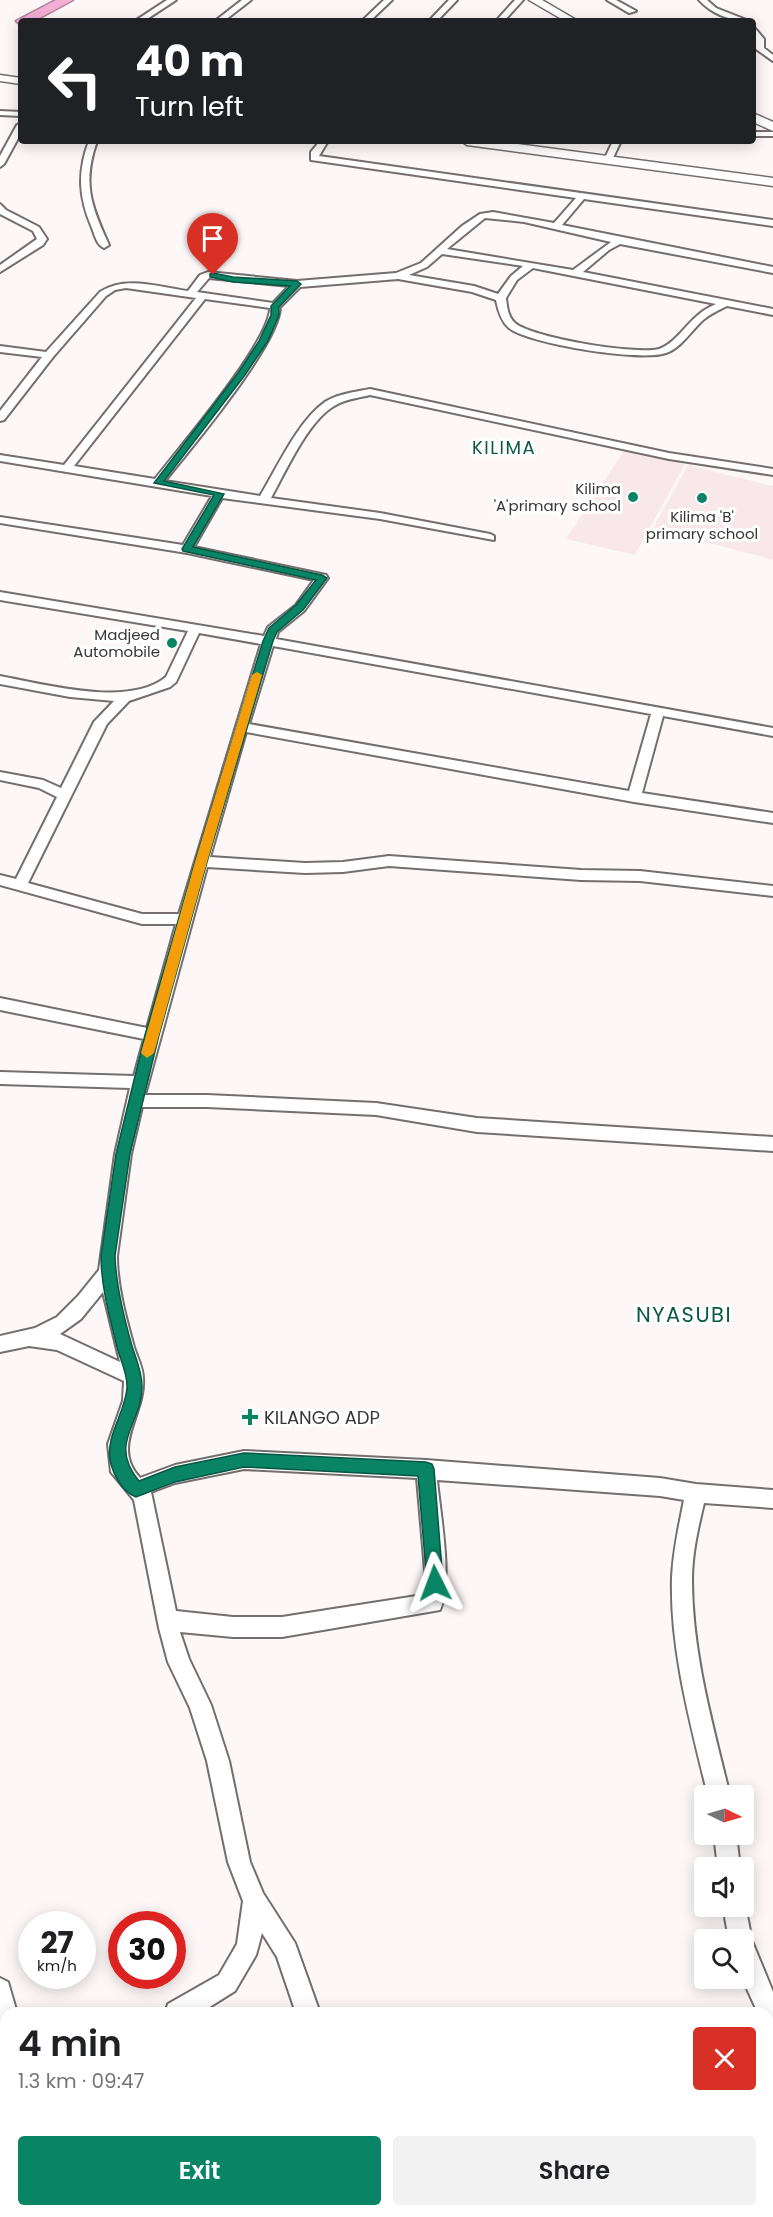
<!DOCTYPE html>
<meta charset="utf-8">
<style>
body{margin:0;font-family:Poppins,sans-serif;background:#f2f2f2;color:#202124;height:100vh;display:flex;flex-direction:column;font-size:22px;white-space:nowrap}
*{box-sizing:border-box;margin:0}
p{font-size:20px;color:#757577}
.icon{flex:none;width:33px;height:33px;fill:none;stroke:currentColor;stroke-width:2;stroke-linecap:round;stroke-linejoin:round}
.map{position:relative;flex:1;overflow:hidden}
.sheet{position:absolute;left:0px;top:2007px;width:774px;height:210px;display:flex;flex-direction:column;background:#fff;border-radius:18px 18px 0 0;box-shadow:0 3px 15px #0003}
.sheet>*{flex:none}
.top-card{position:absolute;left:18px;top:18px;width:738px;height:126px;border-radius:6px;box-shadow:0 3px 15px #0003;background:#202124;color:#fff;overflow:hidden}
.needle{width:39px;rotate:95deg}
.controls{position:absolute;left:694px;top:1785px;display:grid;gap:12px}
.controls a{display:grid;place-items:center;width:60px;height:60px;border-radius:6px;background:#fff;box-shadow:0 3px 15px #0003;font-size:30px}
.speed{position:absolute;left:18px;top:1911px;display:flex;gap:12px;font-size:30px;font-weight:700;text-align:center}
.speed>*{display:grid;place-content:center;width:78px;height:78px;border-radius:50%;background:#fff;box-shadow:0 3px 15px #0003;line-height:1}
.speed small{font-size:15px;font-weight:400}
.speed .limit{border:9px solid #d22;background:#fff;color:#111}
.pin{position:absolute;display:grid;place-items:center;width:51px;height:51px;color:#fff;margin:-62px -26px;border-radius:50% 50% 50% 0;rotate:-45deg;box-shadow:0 0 6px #0007}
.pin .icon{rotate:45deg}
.me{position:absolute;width:66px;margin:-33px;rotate:357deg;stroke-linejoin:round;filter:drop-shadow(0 0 4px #0008)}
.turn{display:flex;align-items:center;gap:21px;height:126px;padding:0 18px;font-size:27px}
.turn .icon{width:78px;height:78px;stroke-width:2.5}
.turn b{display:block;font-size:42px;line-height:51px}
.round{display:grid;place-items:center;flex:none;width:63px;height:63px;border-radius:6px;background:#f2f2f2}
.headline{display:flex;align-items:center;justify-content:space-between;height:102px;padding:0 18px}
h1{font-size:36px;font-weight:600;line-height:45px}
.primary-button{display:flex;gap:12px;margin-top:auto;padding:12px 18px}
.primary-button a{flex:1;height:69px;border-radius:6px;background:#098465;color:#fff;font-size:24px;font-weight:600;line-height:69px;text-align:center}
.primary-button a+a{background:#f2f2f2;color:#202124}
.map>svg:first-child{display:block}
.built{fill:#f8e8e9}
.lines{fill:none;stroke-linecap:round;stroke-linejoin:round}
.street-casing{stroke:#746e6e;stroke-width:4}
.secondary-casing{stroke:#746e6e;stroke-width:3}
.highway-casing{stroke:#b3849d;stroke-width:3}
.street{fill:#fff;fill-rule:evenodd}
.secondary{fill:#fff;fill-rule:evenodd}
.highway{fill:#f5aed5;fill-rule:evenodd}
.route{fill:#098465;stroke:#065642;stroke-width:1.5}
.slow{fill:#f59e0b}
.poi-dot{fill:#098465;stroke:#fff;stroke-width:2}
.labels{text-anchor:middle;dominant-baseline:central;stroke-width:6;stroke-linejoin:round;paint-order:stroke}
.far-poi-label{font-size:15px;fill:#383636;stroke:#fff;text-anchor:end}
.far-quarter-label{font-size:18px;letter-spacing:1.5px;fill:#095943;stroke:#fff}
.poi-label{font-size:18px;fill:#383636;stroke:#fff;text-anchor:start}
.quarter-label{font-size:21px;letter-spacing:1.5px;fill:#095943;stroke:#fff}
</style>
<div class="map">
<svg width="773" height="2217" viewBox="0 0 773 2217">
<rect width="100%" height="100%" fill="#fef7f8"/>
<path class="built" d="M625,449L686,462L635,555L566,539Z
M688,465L773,486V560L653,528Z"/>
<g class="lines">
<g class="street-casing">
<path id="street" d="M167,0H176L144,21H135Z
M242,0H251L224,21H215Z
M384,0H392L370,21H362Z
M449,0H457L437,21H429Z
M515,0H523L504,21H496Z
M607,0H616L636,11L629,13Z
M699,0H707L716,8L749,21C730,21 712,14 699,0Z
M753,26L764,39V48L773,55V61L756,49Z
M0,111L21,112V116L0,115Z
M21,123V133L4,164L0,167V156L17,125Z
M753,132H773V136H753Z
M89,141H97C82,183 91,206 109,245L104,248C97,245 95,236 92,228C79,198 77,173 89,141Z
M320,141H328L319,156L773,220V226L584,199L562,225L773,267V273L620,244L609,250L583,272L773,309V315L727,306C719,310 710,314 703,320C691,331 681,348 666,353C641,362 529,344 509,328C501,321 498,310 496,300L472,292L398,279L300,287L280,307C280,343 191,448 165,481L260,496C277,468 298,421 325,402C337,394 355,392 370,389L669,453L773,469V475L669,459L370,395C358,398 345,399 334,406C308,421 286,471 271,498L380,513L490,534L494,536V540L380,519L222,498L194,547L326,575L328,578L304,611L278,632L276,639L773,728V736L663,716L642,793L773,813V823L634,802L246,732L210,857L305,863L343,862L389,856L581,870L640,871L773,886V896L640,881L581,880L389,866L343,872L305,873L207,867L145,1095H207L376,1103L477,1118L773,1137V1151L477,1132L376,1115L207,1107H142L131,1154L117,1256C117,1286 126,1318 134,1347C137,1357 143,1368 143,1378C146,1414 110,1446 140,1478L175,1465L244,1451L426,1460L660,1478L696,1484L773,1490V1508L704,1503C698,1528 692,1554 692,1580C692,1653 713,1725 730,1796H708C691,1725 670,1651 672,1578C673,1551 679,1526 684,1500L660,1496L437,1480C440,1513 453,1581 440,1610L282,1637H233L180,1632L189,1659L211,1705L229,1761L250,1862L263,1893L295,1943L320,2013H296L277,1957L262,1933L256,1955L235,1991L200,2013H165L168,2004L219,1975L237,1944L243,1901L228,1862L207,1761L190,1708L168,1662L159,1628L134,1500L111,1472L108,1444L123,1401L124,1381L57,1350L29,1346L0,1352V1336L35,1328L57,1317L78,1296L99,1270L115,1154L130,1088L0,1084V1072L134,1076L144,1039L0,1010V998L147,1028L176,924H142L0,885V875L16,879L57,797L39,788L0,780V772L43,780L61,788L94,722L114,701L70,697L0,684V676C44,684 128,708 166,677L188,631L0,600V592L264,636L268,627L296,605L314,580L187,553L0,523V517L183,545L212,496L0,461V455L64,465L196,298L126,288L115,290L106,296L53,357L4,420L0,421V411L42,357L0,352V346L46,352L100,292C125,275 159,287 188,291L200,275L208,272L297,281L396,273L421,263L462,226L480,214L493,212L554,223L576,198L311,160V152ZM485,218L524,222L611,242L573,270L447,249ZM442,254L523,266L511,276L498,294L474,286L409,275L427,267ZM533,268L716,304C709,307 702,311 697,316C685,326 674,344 659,349C637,355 532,338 515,323C508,317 507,307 506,298L517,280ZM209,278L289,286L273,303L197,292ZM205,299L270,308C270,342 179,448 155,479L74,466ZM199,633L261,644L179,914H142L28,883L107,724L129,701L170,687L176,682ZM273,646L651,714L629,791L249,724ZM103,1292L120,1362L60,1334L81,1319ZM244,1469L417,1478L425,1570L423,1595L282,1617H233L176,1611L151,1492L175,1483Z
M613,141H621L611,162H605L604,160Z
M0,204L6,210L39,227L47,239L43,245L0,272V265L37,239L33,231L0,214Z
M714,1834H736L740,1868H718Z
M744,1900L752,1941L773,1992V2030L768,2028V2013H758L742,1978L744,1940H729L723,1906H744Z
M0,1978L8,1982L17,2013H6V2029L0,2027Z
M6,2182V2211H11L9,2214L0,2217V2185Z
M45,2211H71L72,2217H46Z
M359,2211H385L387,2217H361Z"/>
</g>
<g class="secondary-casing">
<path id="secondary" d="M529,0H542L578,21H565Z
M0,75L21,78V84L0,81Z
M753,113L773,122V131L753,122Z
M461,141H494L773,178V186L467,145Z"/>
</g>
<g class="highway-casing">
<path id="highway" d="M56,0H73L34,21H21V25L16,21Z"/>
</g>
<use href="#street" class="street"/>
<use href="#secondary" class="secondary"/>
<use href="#highway" class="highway"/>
</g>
<path class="route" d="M213,273L233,277L297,281L301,284L279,307V315L268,341L245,375L164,481L224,494L193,547L322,575L327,578L303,610L277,632L273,641L207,862L159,1035L130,1154L115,1256C116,1286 124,1318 132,1346C136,1359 142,1372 142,1386C143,1423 107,1442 139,1481L175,1467L244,1453L426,1462L432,1464L434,1469L443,1583L441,1589L435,1592L429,1589L427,1583L418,1476L244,1467L175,1482L136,1497C122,1492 113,1474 110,1460C106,1435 125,1413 127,1388C128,1373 119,1358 116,1343C109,1315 101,1285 101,1256L116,1154L145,1035L195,862L263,641L269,628L296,605L316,580L183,551L182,549L214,495L154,483L238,373L259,341L271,315V306L290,286L233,282L210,277V274Z"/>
<path class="slow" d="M257,672L262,675L207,862L154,1053L147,1058L141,1053L195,862L252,675Z"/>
<g class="poi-dot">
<circle cx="633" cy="497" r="6"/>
<circle cx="702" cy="498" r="6"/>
<circle cx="172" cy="643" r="6"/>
<path d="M247 1408h6v6h6v6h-6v6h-6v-6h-6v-6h6z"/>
</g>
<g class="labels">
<g class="far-poi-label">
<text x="621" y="488">Kilima<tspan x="621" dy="17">'A'primary school</tspan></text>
<text x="702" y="516" text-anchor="middle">Kilima 'B'<tspan x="702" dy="17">primary school</tspan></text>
<text x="160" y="634">Madjeed<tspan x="160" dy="17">Automobile</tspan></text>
</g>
<g class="far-quarter-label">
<text x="504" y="447">KILIMA</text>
</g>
<g class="poi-label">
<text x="264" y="1417">KILANGO ADP</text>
</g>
<g class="quarter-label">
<text x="684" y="1314">NYASUBI</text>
</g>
</g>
</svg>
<div class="controls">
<a><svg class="needle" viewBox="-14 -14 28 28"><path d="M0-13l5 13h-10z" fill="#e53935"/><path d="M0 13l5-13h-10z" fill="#757577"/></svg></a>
<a><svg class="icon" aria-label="sound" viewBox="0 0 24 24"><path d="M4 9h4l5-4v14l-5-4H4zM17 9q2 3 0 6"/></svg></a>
<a><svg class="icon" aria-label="search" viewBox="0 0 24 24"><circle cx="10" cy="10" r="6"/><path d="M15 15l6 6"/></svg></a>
</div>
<div class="speed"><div>27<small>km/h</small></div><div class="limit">30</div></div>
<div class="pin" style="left:213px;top:275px;background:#d93025"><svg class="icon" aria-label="arrive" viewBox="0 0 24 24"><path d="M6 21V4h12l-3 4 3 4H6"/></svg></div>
<svg class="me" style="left:435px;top:1583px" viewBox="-20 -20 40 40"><path d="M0-17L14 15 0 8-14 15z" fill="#098465" stroke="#fff" stroke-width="4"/></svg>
<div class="top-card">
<div class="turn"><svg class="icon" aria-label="left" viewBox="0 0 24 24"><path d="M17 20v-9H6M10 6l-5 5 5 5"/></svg><div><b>40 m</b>Turn left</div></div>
</div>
<section class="sheet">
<div class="headline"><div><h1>4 min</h1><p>1.3 km · 09:47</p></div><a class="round" style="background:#d93025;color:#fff"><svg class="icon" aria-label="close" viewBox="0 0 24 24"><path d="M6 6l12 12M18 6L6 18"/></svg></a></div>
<div class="primary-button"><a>Exit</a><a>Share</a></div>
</section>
</div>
